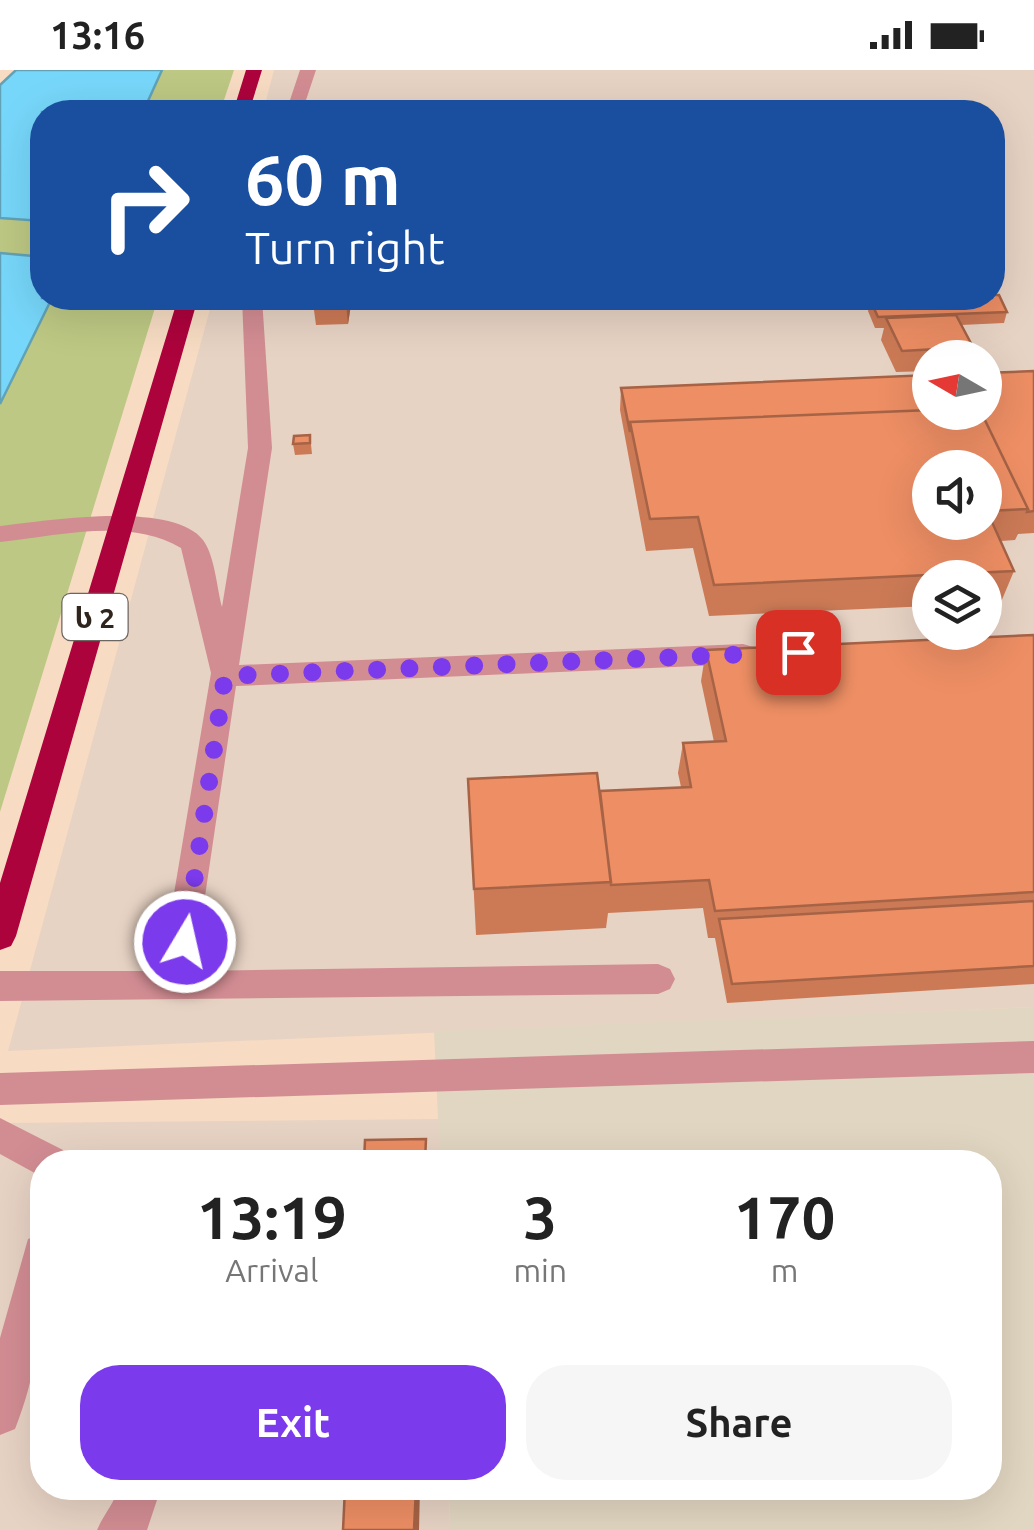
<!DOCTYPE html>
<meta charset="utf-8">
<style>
body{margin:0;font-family:Ubuntu,"Noto Sans Georgian",sans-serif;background:#f6f6f6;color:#222;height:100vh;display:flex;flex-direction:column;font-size:38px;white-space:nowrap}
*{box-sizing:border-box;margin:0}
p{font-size:32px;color:#767676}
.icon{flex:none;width:55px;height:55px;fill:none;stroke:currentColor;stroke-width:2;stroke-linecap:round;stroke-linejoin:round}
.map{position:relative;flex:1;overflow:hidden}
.panel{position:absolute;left:30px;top:1080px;width:972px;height:350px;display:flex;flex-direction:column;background:#fff;border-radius:40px;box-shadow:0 10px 40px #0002}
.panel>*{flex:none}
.banner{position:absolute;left:30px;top:30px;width:975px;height:210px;border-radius:40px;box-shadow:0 10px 40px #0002;background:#1a4fa0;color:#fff;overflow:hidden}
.needle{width:65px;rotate:279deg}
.fabs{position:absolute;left:912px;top:270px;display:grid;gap:20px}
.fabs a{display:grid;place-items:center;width:90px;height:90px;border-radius:50%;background:#fff;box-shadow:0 10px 40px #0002;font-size:50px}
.pin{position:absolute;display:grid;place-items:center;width:85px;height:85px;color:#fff;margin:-42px;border-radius:20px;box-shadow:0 5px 15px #0006}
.me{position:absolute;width:110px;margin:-55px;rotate:9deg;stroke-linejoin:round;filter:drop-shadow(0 0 8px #0008)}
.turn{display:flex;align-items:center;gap:35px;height:210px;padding:0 50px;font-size:45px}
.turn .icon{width:130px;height:130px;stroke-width:2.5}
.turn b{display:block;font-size:70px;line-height:85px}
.eta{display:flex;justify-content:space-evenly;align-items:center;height:170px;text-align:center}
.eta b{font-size:60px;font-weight:700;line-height:70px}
.action{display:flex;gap:20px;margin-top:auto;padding:20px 50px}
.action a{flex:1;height:115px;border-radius:40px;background:#7c3aed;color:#fff;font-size:40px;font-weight:700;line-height:115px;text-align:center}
.action a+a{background:#f6f6f6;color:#222}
.status{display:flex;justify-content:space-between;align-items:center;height:70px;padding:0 50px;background:#fff;direction:ltr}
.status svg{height:28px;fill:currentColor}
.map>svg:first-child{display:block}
.commercial{fill:#e7d3c4;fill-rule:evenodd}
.industrial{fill:#e1d6c1}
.green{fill:#bdc884}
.water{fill:#77d7fa;stroke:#61a2b7;stroke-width:2.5}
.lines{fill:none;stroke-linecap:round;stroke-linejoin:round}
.minor{fill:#d28d93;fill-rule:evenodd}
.highway{fill:#ad033c;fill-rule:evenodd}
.wall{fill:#cc7a56}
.shaded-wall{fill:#a66346}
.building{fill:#ed8e64;stroke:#a66346;stroke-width:2.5;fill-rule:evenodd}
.route{stroke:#7c3aed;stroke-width:18;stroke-dasharray:0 32.4}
.labels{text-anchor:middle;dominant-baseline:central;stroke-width:9;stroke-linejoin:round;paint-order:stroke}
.shield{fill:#fff;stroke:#6d6660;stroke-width:2.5}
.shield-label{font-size:28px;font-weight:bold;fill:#2f251c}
</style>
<div class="status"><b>13:16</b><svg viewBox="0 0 49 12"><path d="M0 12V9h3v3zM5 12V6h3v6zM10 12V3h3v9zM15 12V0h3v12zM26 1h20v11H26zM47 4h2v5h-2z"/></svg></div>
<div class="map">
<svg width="1034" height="1460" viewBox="0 0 1034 1460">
<rect width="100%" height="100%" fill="#f7dcc3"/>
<path class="commercial" d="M274,0H1034V937L8,981L213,228H992V42H263ZM930,288H985V342H930ZM930,398H985V452H930ZM930,508H985V562H930Z
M439,1049L440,1092H42V1418H449L450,1460H0V1053Z"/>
<path class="industrial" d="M1034,937V1460H450L449,1418H990V1092H440L434,961Z"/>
<path class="green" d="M162,0H234L220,42H143Z
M0,148L42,151V205L32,186L0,183Z
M52,228H158L0,742V334Z"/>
<path class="water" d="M16,0H162L143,42H42V151L0,148V15Z
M0,183L33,186L42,205V228H52L0,334Z"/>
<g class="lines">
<path class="minor" d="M300,0H316L302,42H286Z
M242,228H262L272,378L239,595L743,574L753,577L757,584L753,591L743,594L236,616L194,901L658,894L670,899L675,909L670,919L658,924L0,931V901H161L211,603L181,478C129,447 58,466 0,472V456C45,451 172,430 203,470C215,486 217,519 222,537L248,378Z
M1034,971V1003L0,1035V1003Z
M0,1048L63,1080L68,1092H42V1107L0,1084Z
M42,1164C46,1229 40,1297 15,1359L0,1365V1268L28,1169Z
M119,1418H161L147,1460H97C104,1444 113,1435 119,1418Z"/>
<path class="highway" d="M246,0H262L249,42H233Z
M178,228H198L16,866L11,876L0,880V813Z"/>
</g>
<path class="wall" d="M352,228L348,254L316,255L313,233Z
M870,230L1007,242L1004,253L961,255L973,277L969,288H930V301L896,302L881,270L884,258H875L868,241Z
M1034,301V463L1018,464L1015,470L1001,471L1014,501L1001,532L985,533V508H930V536L709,546L693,478L646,481L620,340L621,318Z
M310,365L312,384L295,385L293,374Z
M1034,565V914L727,933L715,868H708L703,838L608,843L606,858L476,865L468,709L600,721L681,717L678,703L683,673L714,672L701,611L706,580Z"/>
<path class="shaded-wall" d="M346,228H352L348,254L346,233Z
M416,1418H420L419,1460H414Z"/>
<path class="building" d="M992,225H999L1007,242L878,247L870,230L992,228Z
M314,228H346V233H313Z
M956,245L973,277L902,281L886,248Z
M1034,301V441L1027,442L1028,439L981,342H985V303Z
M930,305V340L630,352V362L621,318Z
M930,340V342H981L1028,439L987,441L1014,501L714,515L698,447L650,449L630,352ZM930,398H985V452H930Z
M310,365V373L293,374L294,366Z
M1034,565V822L715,841L709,810L611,815L600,721L691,717L683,673L726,671L706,580Z
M597,703L611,812L474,819L468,709Z
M1034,831V896L732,914L719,849Z
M426,1069L425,1092H364L365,1070Z
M345,1418H416L414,1460H343Z"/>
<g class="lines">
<path class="route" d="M185,872L225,606L798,582"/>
</g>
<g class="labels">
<rect class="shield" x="62.5" y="524" width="65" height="46" rx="8"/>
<g class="shield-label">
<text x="95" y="547">ს 2</text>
</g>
</g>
</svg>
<div class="fabs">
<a><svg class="needle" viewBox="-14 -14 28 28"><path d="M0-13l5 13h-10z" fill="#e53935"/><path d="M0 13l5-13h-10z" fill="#767676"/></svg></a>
<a><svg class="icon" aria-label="sound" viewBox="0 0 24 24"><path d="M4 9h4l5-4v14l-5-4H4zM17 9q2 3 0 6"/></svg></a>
<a><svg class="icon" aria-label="layers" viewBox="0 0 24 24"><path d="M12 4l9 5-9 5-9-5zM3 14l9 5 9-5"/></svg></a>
</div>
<div class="pin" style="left:798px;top:582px;background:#d93025"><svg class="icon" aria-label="arrive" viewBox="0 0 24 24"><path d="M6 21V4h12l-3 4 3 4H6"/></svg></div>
<svg class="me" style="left:185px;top:872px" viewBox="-20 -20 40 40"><circle r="17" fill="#7c3aed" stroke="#fff" stroke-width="3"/><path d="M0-11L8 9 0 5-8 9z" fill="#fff"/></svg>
<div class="banner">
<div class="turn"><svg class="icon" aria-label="right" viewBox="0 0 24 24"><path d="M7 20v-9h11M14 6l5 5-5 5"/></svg><div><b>60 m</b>Turn right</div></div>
</div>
<section class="panel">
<div class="eta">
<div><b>13:19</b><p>Arrival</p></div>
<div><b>3</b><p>min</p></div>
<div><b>170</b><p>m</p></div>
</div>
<div class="action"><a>Exit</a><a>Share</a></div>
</section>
</div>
